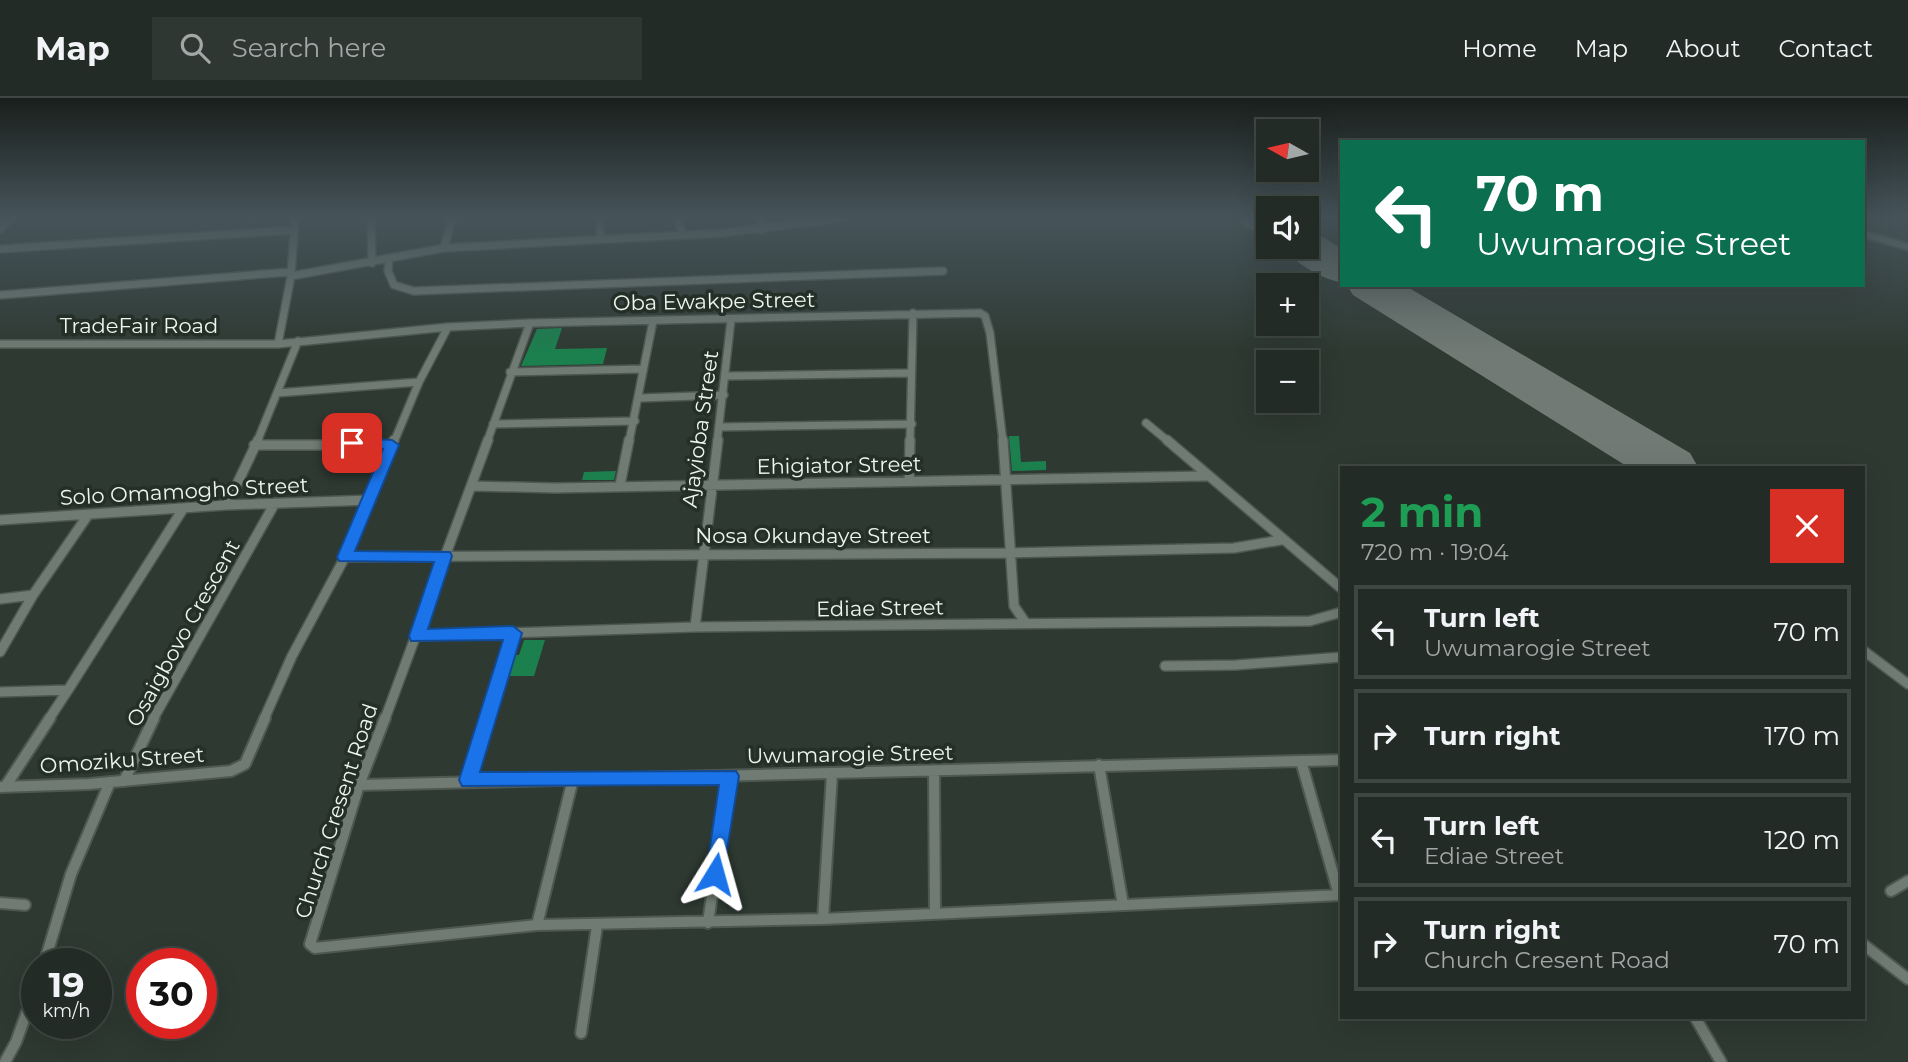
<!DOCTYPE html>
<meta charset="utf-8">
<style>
body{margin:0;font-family:Montserrat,sans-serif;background:#2e3732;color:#f1f3f6;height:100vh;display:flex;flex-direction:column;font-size:26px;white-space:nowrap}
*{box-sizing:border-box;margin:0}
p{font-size:23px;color:#a2a7a7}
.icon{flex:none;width:38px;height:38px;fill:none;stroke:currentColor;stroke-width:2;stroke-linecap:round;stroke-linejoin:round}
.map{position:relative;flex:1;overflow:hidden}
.drawer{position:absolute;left:1340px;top:368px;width:525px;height:553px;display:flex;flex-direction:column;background:#222b26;border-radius:0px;box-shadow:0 7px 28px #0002,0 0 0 2px #3f4743}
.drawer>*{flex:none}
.hud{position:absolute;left:1340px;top:42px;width:525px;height:147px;border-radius:0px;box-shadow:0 7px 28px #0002,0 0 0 2px #3f4743;background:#0b6e4f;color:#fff;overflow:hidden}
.needle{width:46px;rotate:278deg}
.buttons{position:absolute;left:1256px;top:21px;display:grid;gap:14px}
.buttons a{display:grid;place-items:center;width:63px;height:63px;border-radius:0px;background:#222b26;box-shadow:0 7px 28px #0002,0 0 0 2px #3f4743;font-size:35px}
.speed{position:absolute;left:21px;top:850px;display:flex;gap:14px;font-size:35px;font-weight:700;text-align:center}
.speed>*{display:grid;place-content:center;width:91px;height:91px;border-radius:50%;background:#222b26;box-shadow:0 7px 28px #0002,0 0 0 2px #3f4743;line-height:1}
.speed small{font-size:18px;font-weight:400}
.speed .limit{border:10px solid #d22;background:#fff;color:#111}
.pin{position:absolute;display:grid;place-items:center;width:60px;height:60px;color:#fff;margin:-30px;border-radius:14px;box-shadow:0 4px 10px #0006}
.me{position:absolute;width:77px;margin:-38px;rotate:8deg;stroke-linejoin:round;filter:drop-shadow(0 0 5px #0008)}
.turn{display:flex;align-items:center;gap:24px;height:147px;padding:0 21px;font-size:32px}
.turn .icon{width:91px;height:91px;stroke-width:2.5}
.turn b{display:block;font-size:49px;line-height:60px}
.round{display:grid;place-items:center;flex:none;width:74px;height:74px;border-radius:0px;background:#2e3732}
.overview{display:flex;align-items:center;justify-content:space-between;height:119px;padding:0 21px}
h1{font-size:42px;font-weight:700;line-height:52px;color:#1e9e55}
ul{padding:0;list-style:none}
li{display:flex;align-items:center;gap:21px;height:94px;margin:0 14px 10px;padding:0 7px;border:4px solid #3f4743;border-radius:0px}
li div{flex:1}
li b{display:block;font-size:26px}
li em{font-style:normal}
header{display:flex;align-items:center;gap:42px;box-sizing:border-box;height:98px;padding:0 35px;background:#222b26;border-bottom:2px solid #3f4743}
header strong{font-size:33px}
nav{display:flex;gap:38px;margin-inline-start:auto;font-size:24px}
.search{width:490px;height:63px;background:#2e3732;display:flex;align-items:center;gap:18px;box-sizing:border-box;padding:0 24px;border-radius:0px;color:#a2a7a7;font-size:26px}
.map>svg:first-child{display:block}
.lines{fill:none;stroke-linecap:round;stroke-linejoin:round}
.runway{fill:#717a74;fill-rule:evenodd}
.building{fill:#1c7f4e}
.street-far2-casing{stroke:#4e5751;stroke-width:10}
.street-far1-casing{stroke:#4e5751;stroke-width:12}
.street-casing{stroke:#4e5751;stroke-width:14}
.secondary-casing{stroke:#4e5751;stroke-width:4}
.street-far2{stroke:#6f7b73;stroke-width:7}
.street-far1{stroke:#6f7b73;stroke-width:9}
.street{stroke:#6f7b73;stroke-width:10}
.secondary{fill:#6f7b73;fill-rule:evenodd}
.route{fill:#1a73e8;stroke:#114b97;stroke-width:2}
.labels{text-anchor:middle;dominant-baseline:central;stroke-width:7;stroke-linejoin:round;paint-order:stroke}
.street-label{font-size:21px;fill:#eef5f0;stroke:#242f28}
</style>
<header>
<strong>Map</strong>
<div class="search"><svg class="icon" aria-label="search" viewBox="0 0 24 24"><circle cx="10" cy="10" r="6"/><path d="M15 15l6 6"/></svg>Search here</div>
<nav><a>Home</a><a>Map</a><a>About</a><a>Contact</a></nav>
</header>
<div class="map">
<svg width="1908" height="964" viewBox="0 0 1908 964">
<rect width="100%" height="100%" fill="#2e3932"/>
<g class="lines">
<path class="runway" d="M1238,120H1269V138L1244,129Z
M1307,135L1323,139L1342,151V185C1321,180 1296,167 1284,149H1307Z
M1347,187H1404L1690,355L1698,369H1628L1353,197Z"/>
</g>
<path class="building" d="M562,230L555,251L607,250L603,266L521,268L537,231Z
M1009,338H1019L1021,364L1046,363V372L1012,373Z
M616,373L614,382H582L584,374Z
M524,542H545L534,578H507L514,557H519Z"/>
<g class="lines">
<g class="street-far2-casing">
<path id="street-far2" d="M371,120L372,165
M599,120L601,141
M677,120L683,137
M761,120L762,132
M0,131L12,120
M444,150L452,120
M0,151L294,132
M389,161L388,173L394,187L414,193L943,173
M291,178L444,150L721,135L843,120
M0,197L290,174
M0,246H278L448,229L530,225L980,215L985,218L990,235L1003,344
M278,246L291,178L295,120
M510,274L643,271
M727,278L908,275
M277,295L419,284
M640,300L724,297
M1146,325L1169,344
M493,326L635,323
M719,329L912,326
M257,344L298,243
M394,344L419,284L448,229
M487,344L530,225
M629,344L653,223
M717,344L731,222
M910,344L913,215"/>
</g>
<g class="street-far1-casing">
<path id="street-far1" d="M1003,342L1014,508L1025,524
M1167,342L1342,491
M254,347H392
M909,383L910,342
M620,387L629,342
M472,388L555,390L1207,378
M227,407L258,342
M0,422L227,407L371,402
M345,459L1010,455L1234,450L1281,442
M0,501L33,497
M695,529L718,342
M417,538L695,529L1310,523L1342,514
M1864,553L1908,586
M0,554L33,497L88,417
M1165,568L1236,567L1342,559
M0,594L68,592L183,411
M49,621L68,592
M153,621L275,405
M264,621L292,558L345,459L394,342
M385,621L488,342
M487,621L513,535"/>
</g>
<g class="street-casing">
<path id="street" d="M385,620L359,687L310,846L315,850L537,827L823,821L1342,797
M1301,663L1339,797
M1099,667L1123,807
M934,674L935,816
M469,682L488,620
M124,683L154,620
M359,687L1342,662
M0,689L89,686L231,673L245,666L265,620
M5,689L50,620
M1891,793L1908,783
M0,805L25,807
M823,821L832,676
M708,825L729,678
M537,827L573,681
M1864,847L1908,881
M44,866L71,776L110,684
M1695,919L1721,964
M581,935L597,828
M5,964L16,944L37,886"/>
</g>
<g class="secondary-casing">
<path id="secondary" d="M1864,133L1908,146V152L1864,139Z"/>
</g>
<use href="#street-far2" class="street-far2"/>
<use href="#street-far1" class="street-far1"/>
<use href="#street" class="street"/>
<use href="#secondary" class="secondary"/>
</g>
<linearGradient id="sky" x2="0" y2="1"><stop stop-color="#191f1c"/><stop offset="0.47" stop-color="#46545a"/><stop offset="1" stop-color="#46545a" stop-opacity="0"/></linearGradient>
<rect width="1908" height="254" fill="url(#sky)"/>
<path class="route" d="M352,340L392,342L399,347L355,453L450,454L452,458L428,531L513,528L522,535L480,674L736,673L739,678L722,783L715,785L708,783L706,776L719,687L462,688L459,682L503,542L411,543L409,538L434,464L339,463L337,459L383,351L347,349V342Z"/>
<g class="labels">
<g class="street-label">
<text transform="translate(714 203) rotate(-1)">Oba Ewakpe Street</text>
<text x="139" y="227">TradeFair Road</text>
<text transform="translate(700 331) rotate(-82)">Ajayioba Street</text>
<text transform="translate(839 367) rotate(-1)">Ehigiator Street</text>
<text transform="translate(184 393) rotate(-3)">Solo Omamogho Street</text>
<text x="813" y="437">Nosa Okundaye Street</text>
<text transform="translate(880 510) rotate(-1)">Ediae Street</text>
<text transform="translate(183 535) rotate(-61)">Osaigbovo Crescent</text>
<text transform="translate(850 656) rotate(-1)">Uwumarogie Street</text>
<text transform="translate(122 662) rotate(-4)">Omoziku Street</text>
<text transform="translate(336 713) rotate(-72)">Church Cresent Road</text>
</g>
</g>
</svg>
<div class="buttons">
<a><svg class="needle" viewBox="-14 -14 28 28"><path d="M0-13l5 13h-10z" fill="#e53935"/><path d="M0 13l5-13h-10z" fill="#a2a7a7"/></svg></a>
<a><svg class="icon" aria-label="sound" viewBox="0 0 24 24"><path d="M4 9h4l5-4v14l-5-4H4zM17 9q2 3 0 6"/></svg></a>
<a>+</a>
<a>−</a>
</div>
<div class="speed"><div>19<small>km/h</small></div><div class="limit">30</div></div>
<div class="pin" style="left:352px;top:345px;background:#d93025"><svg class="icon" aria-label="arrive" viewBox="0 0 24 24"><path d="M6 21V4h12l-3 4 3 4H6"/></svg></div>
<svg class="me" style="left:715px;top:776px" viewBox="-20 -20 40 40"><path d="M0-17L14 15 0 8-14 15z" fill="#1a73e8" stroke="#fff" stroke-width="4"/></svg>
<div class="hud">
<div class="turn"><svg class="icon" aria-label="left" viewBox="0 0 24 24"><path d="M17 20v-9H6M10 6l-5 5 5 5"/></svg><div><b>70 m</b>Uwumarogie Street</div></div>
</div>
<section class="drawer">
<div class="overview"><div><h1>2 min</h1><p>720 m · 19:04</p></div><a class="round" style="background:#d93025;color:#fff"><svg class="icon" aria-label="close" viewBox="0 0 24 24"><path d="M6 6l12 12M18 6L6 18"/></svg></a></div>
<ul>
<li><svg class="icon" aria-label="left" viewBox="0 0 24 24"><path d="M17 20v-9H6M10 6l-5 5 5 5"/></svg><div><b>Turn left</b><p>Uwumarogie Street</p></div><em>70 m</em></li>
<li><svg class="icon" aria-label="right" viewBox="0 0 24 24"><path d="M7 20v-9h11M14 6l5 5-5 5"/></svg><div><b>Turn right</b></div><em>170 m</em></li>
<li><svg class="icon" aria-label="left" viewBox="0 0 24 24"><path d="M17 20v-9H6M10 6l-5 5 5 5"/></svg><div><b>Turn left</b><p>Ediae Street</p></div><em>120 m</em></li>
<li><svg class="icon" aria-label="right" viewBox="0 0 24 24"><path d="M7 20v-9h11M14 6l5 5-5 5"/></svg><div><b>Turn right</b><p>Church Cresent Road</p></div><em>70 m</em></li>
</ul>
</section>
</div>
